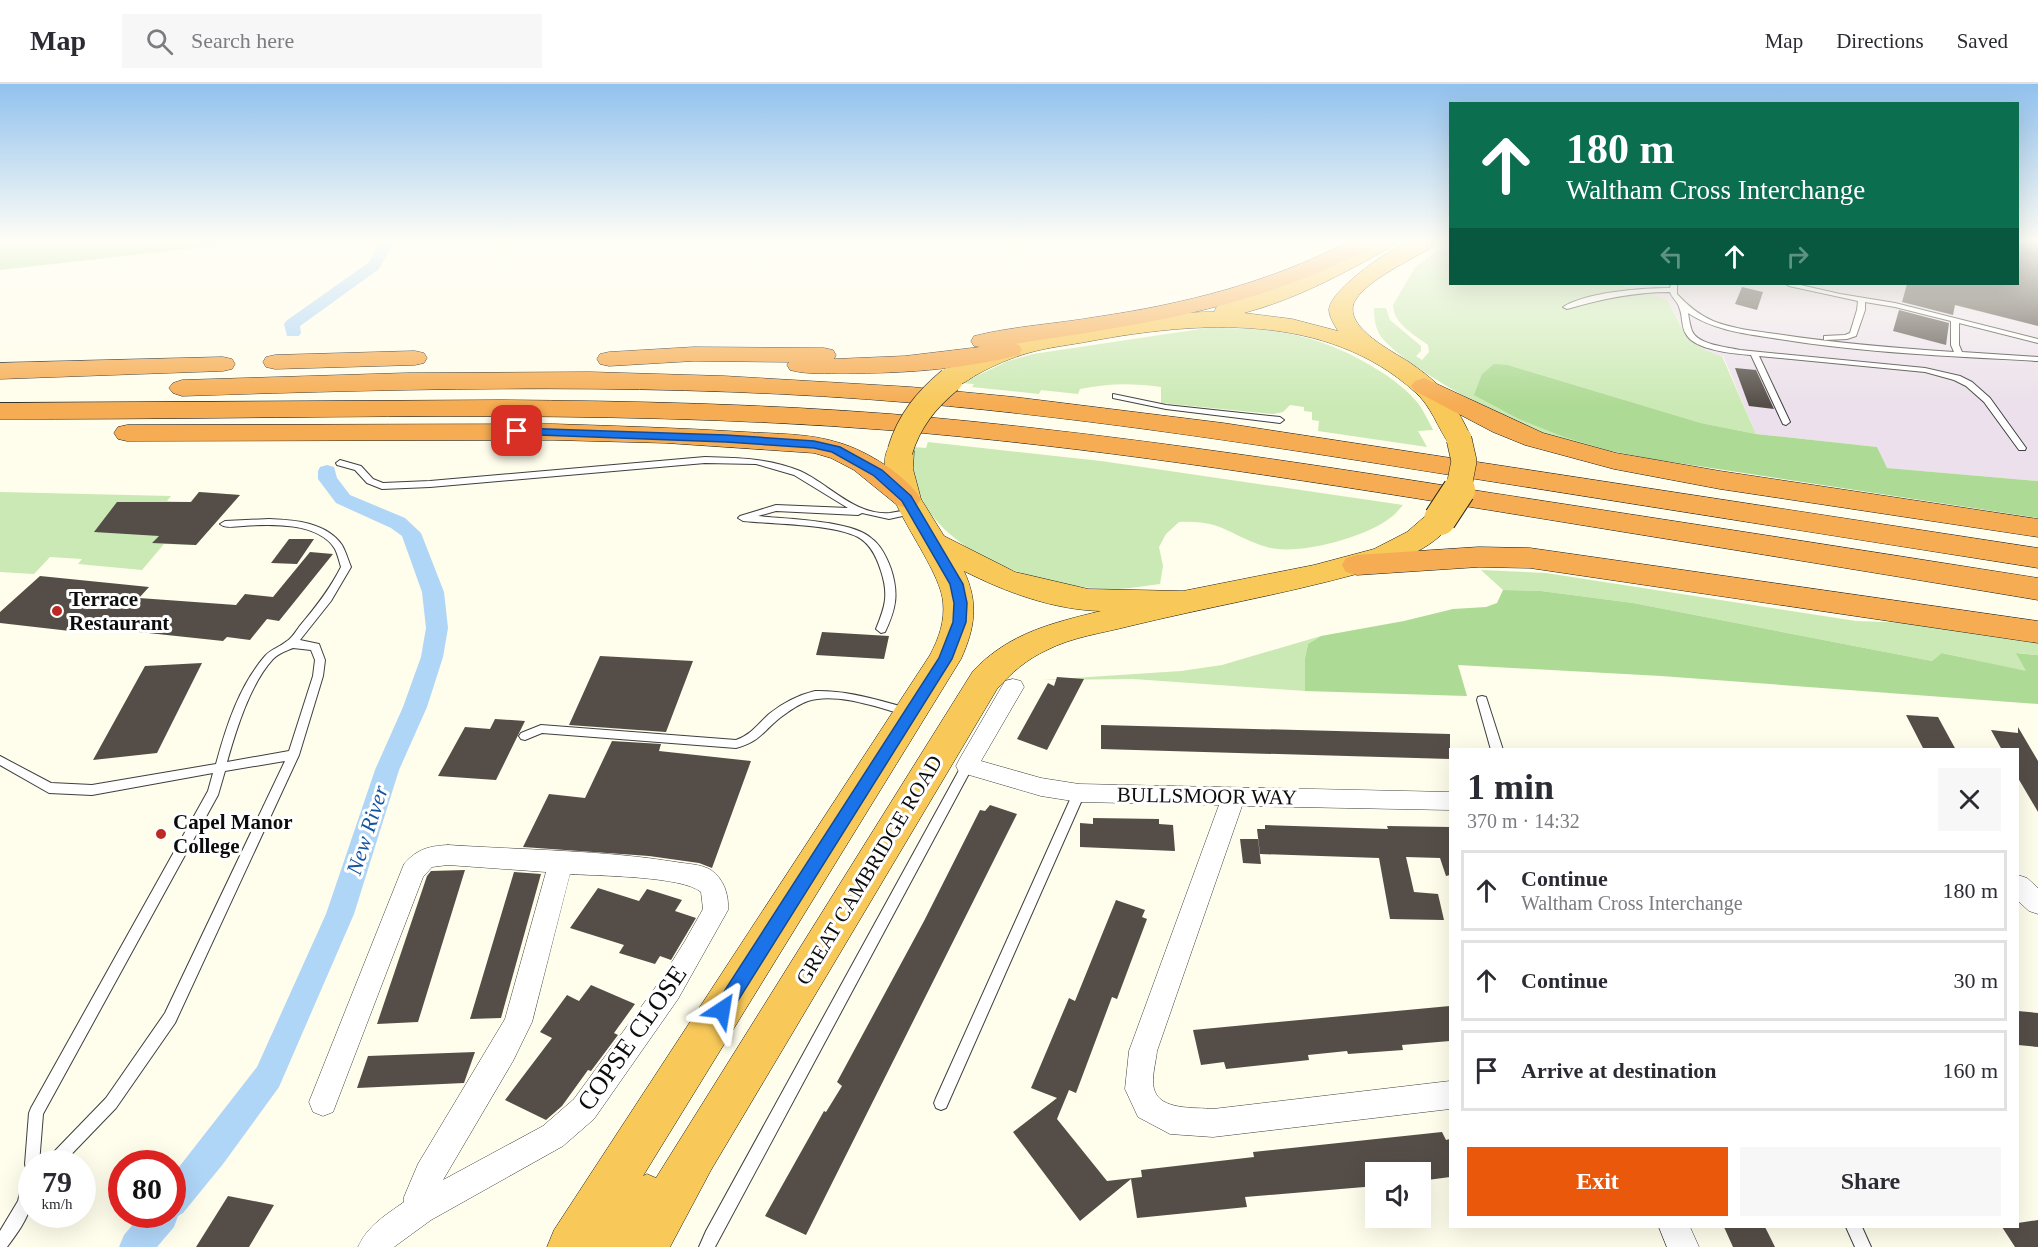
<!DOCTYPE html>
<meta charset="utf-8">
<style>
body{margin:0;font-family:"Times New Roman",serif;background:#f7f7f7;color:#2b2b33;height:100vh;display:flex;flex-direction:column;font-size:22px;white-space:nowrap}
*{box-sizing:border-box;margin:0}
p{font-size:20px;color:#7c7c81}
.icon{flex:none;width:33px;height:33px;fill:none;stroke:currentColor;stroke-width:2;stroke-linecap:round;stroke-linejoin:round}
.map{position:relative;flex:1;overflow:hidden}
.drawer{position:absolute;left:1449px;top:664px;width:570px;height:480px;display:flex;flex-direction:column;background:#fff;border-radius:0px;box-shadow:0 6px 24px #0002}
.drawer>*{flex:none}
.banner{position:absolute;left:1449px;top:18px;width:570px;height:183px;border-radius:0px;box-shadow:0 6px 24px #0002;background:#0b6e4f;color:#fff;overflow:hidden}
.tools{position:absolute;left:1365px;top:1078px;display:grid;gap:12px}
.tools a{display:grid;place-items:center;width:66px;height:66px;border-radius:0px;background:#fff;box-shadow:0 6px 24px #0002;font-size:30px}
.speed{position:absolute;left:18px;top:1066px;display:flex;gap:12px;font-size:30px;font-weight:700;text-align:center}
.speed>*{display:grid;place-content:center;width:78px;height:78px;border-radius:50%;background:#fff;box-shadow:0 6px 24px #0002;line-height:1}
.speed small{font-size:15px;font-weight:400}
.speed .limit{border:9px solid #d22;background:#fff;color:#111}
.pin{position:absolute;display:grid;place-items:center;width:51px;height:51px;color:#fff;margin:-26px;border-radius:12px;box-shadow:0 3px 9px #0006}
.me{position:absolute;width:66px;margin:-33px;rotate:33deg;stroke-linejoin:round;filter:drop-shadow(0 0 4px #0008)}
.turn{display:flex;align-items:center;gap:21px;height:126px;padding:0 18px;font-size:27px}
.turn .icon{width:78px;height:78px;stroke-width:2.5}
.turn b{display:block;font-size:42px;line-height:51px}
.lanes{display:flex;align-items:center;height:57px;padding:0 18px;background:#0003;justify-content:center;gap:30px;direction:ltr}
.lanes .off{opacity:.35}
.round{display:grid;place-items:center;flex:none;width:63px;height:63px;border-radius:0px;background:#f7f7f7}
.summary{display:flex;align-items:center;justify-content:space-between;height:102px;padding:0 18px}
h1{font-size:36px;font-weight:800;line-height:45px}
.button{display:flex;gap:12px;margin-top:auto;padding:12px 18px}
.button a{flex:1;height:69px;border-radius:0px;background:#ea580c;color:#fff;font-size:24px;font-weight:800;line-height:69px;text-align:center}
.button a+a{background:#f7f7f7;color:#2b2b33}
ul{padding:0;list-style:none}
li{display:flex;align-items:center;gap:18px;height:81px;margin:0 12px 9px;padding:0 6px;border:3px solid #e1e1e2;border-radius:0px}
li div{flex:1}
li b{display:block;font-size:22px}
li em{font-style:normal}
header{display:flex;align-items:center;gap:36px;box-sizing:border-box;height:84px;padding:0 30px;background:#fff;border-bottom:2px solid #e1e1e2}
header strong{font-size:28px}
nav{display:flex;gap:33px;margin-inline-start:auto;font-size:21px}
.search{width:420px;height:54px;background:#f7f7f7;display:flex;align-items:center;gap:15px;box-sizing:border-box;padding:0 21px;border-radius:0px;color:#7c7c81;font-size:22px}
.map>svg:first-child{display:block}
.industrial{fill:#ebe0eb}
.green{fill:#cbe9b5}
.forest{fill:#adda94}
.lines{fill:none;stroke-linecap:round;stroke-linejoin:round}
.canal{fill:#afd5f7;fill-rule:evenodd}
.building{fill:#554e48}
.service-casing{stroke:#3f3f3f;stroke-width:2}
.minor-casing{stroke:#3f3f3f;stroke-width:1}
.trunk-casing{stroke:#1d1d1d;stroke-width:1}
.motorway-casing{stroke:#1d1d1d;stroke-width:1}
.service{fill:#fff;fill-rule:evenodd}
.minor{fill:#fff;fill-rule:evenodd}
.trunk{fill:#f8c859;fill-rule:evenodd}
.motorway{fill:#f6ac52;fill-rule:evenodd}
.trunk-bridge-far1-casing{stroke:#1d1d1d;stroke-width:26;stroke-linecap:butt}
.trunk-bridge-casing{stroke:#1d1d1d;stroke-width:34;stroke-linecap:butt}
.trunk-bridge-far1{stroke:#f8c859;stroke-width:25}
.trunk-bridge{stroke:#f8c859;stroke-width:32}
.route{fill:#1a73e8;stroke:#114b97;stroke-width:1.5}
.poi-dot{fill:#bd2a23;stroke:#fff;stroke-width:2}
.labels{text-anchor:middle;dominant-baseline:central;stroke-width:6;stroke-linejoin:round;paint-order:stroke}
.poi-label{font-size:21px;font-weight:bold;fill:#0c0c0c;stroke:#fff;text-anchor:start}
.street-label{font-size:21px;fill:#0c0c0c;stroke:#fff}
.water-label{font-size:22px;font-style:italic;fill:#14559f;stroke:#fff}
.near-street-label{font-size:26px;fill:#0c0c0c;stroke:#fff}
</style>
<header>
<strong>Map</strong>
<div class="search"><svg class="icon" aria-label="search" viewBox="0 0 24 24"><circle cx="10" cy="10" r="6"/><path d="M15 15l6 6"/></svg>Search here</div>
<nav><a>Map</a><a>Directions</a><a>Saved</a></nav>
</header>
<div class="map">
<svg width="2038" height="1163" viewBox="0 0 2038 1163">
<rect width="100%" height="100%" fill="#fffdeb"/>
<path class="industrial" d="M2018,158H2038V397L1886,384L1877,363L1756,350L1723,272L1706,268L1691,259L1667,216L1618,200H2018Z"/>
<path class="green" d="M1450,159V200H1618L1667,216C1685,247 1685,262 1722,272L1756,350L1701,339L1508,281L1611,367L1652,375C1613,368 1574,360 1536,347C1502,335 1398,279 1380,251C1375,243 1374,233 1374,224H1386L1390,236L1421,262V267L1416,272L1422,276L1429,268L1428,261C1414,250 1394,241 1393,221L1416,182Z
M1207,244C1273,243 1321,250 1378,286C1393,295 1410,308 1420,322C1425,330 1429,338 1433,346L1418,347L1427,363L1318,347L1319,337L1312,336V328L1304,327V323L1290,321L1283,328L1273,330L1161,319V303C1133,299 1108,299 1080,305L1078,310L1041,306L1039,310L972,303L974,300L962,299L1008,277L1033,270Z
M928,358L1101,377L1403,421C1399,425 1395,431 1390,434C1365,454 1296,472 1267,463C1230,452 1222,435 1179,438L1166,450L1159,463L1163,482L1160,500C1143,502 1123,506 1106,505C1030,502 902,460 914,363L926,364Z
M0,408L171,412L167,417L190,418L199,408L240,411L196,461L164,460L142,486L78,480L82,475L50,473L34,490L0,488Z
M1481,486L1546,489L1856,537L1915,539L2038,557V571L2017,569L2027,588L1943,569L1932,577L1633,519L1541,507L1503,506Z
M1321,552L1308,560L1305,574V607L1133,595L1043,596L1181,587L1222,581Z"/>
<path class="forest" d="M0,158H247L0,186Z
M1494,280L1508,281L1701,339L1756,350L1877,363L1887,384L2038,397V434L1652,375L1611,367L1564,353L1519,335L1474,311L1482,290Z
M1503,506L1541,507L1633,519L1932,577L1942,569L2026,587L2016,569L2038,571V620L1661,592L1458,581L1467,612L1305,607V574L1308,560L1321,552L1404,537L1453,525L1486,523L1497,519Z"/>
<g class="lines">
<path class="canal" d="M380,158H394L379,185L300,242L301,249L299,252H287L284,240L286,237L368,179Z
M327,381L334,383L337,394L350,411L405,434L421,449L444,508L448,544L443,573L427,623L399,686L354,830L279,1003L223,1080L183,1129L178,1132L174,1143L157,1163H119L124,1151L141,1131H172V1092L257,983L326,830L375,686L403,623L421,573L426,544L422,508L402,452L391,444L336,419L318,395V387L320,383Z"/>
</g>
<path class="building" d="M2018,158H2038V242L1955,221L1953,231L1902,218L1907,200H2018Z
M1742,203L1763,208L1757,226L1735,220Z
M1899,226L1949,239L1946,261L1893,247Z
M1735,284L1756,286L1774,325L1749,322Z
M199,408L240,411L196,461L152,459L159,452L94,448L117,418H191Z
M289,455H314L297,480L271,479Z
M310,468L333,470L279,537L267,535L250,556L227,553L223,557L120,546L126,539L81,535L70,547L0,539V528L40,492L149,503L139,514L236,521L245,510L273,513Z
M822,548L889,552L884,575L816,571Z
M600,572L693,577L666,648L569,641Z
M202,579L157,669L93,676L145,582Z
M1057,593L1084,595L1047,666L1017,655L1048,599L1054,602Z
M1906,631L1938,633L1956,666H1924Z
M495,635L525,637L496,696L438,692L465,643L490,645Z
M1101,641L1450,650V675L1101,665Z
M2018,643L2038,677V728L2018,694V666H2002L1991,646L2018,649Z
M612,657L661,660L659,667L751,677L712,784L699,779L649,772L523,763L549,710L585,714Z
M990,721L1017,730L806,1151L765,1132L824,1027L826,1028L842,1002L837,998L924,837L980,726L985,727Z
M1093,734L1159,735V740L1173,741L1175,767L1080,763V739L1093,740Z
M1265,741L1388,745L1387,742L1450,743V791L1446,792L1440,774L1406,773L1414,808L1438,810L1444,836L1390,835L1379,774L1260,770L1257,745H1265Z
M1240,755H1258L1261,780L1243,779Z
M465,786L418,938L377,940L427,792L431,787Z
M514,788L541,790L501,934L470,935Z
M598,804L639,817L647,805L682,816L675,827L696,834L671,876L660,872L655,880L619,869L624,861L570,844Z
M1116,816L1145,826L1142,833L1147,835L1117,915L1112,913L1076,1009L1069,1006L1057,1035L1107,1097L1142,1093L1141,1086L1254,1073L1253,1068L1442,1048L1446,1056L1450,1055V1093L1420,1097V1089H1376V1102L1245,1113L1247,1123L1137,1134L1131,1095L1080,1137L1013,1048L1057,1014L1031,1004L1069,914L1075,917Z
M591,901L635,920L614,949L618,951L591,987L588,986L562,1022L546,1036L505,1016L552,954L540,948L567,911L579,917Z
M1450,922V957L1402,961L1403,966L1348,970L1347,967L1308,971L1309,976L1226,985L1224,978L1201,981L1193,946Z
M2018,927L2038,929V963L2018,961Z
M475,968L464,999L357,1004L368,972Z
M228,1112L274,1121L249,1163H196Z
M2038,1136V1163H2015L2002,1143H2018V1139Z
M1724,1143H1765L1775,1163H1733Z"/>
<g class="lines">
<g class="service-casing">
<path id="service" d="M1671,200H1677V210C1687,221 1699,231 1713,237C1733,245 1755,247 1776,250C1835,259 1894,264 1954,268L1951,261V237L1895,223L1865,218V226L1856,252L1847,255L1824,256V252L1845,251L1850,249L1857,226L1858,217L1789,202L1786,200H1796L1840,210L1895,219L2038,255V259L1959,239V261L1962,268L2038,273V277C1951,272 1865,269 1779,255C1748,250 1715,247 1688,229C1689,235 1690,242 1692,247C1698,261 1727,263 1740,266L1925,284L1960,292L1972,298L1990,314L2026,364L2025,366H2019L1984,318L1966,302L1954,296L1925,288L1759,272L1790,338L1786,341L1783,340L1751,271C1735,270 1694,266 1686,250C1681,243 1683,231 1679,223C1678,218 1672,214 1670,208C1634,208 1601,215 1567,225L1563,223C1586,208 1642,204 1670,204Z
M1113,310L1166,321L1280,333L1284,336L1280,339L1166,325L1113,314Z
M705,373C738,374 769,374 800,387C829,400 855,432 890,429C898,428 906,426 913,424L916,425L918,427L916,429L889,435L862,429L858,431L776,427L758,432C785,435 851,436 871,454C881,461 887,474 891,485C899,510 896,525 885,548L881,549L876,545C885,523 889,511 881,487C877,474 871,460 858,453C833,440 772,440 743,437L738,434L740,432L776,421L848,424L794,391L756,380L705,379L430,403L382,405L367,399L355,386L337,381L336,379L340,376L361,382L373,395L383,399L430,397Z
M269,435C294,436 326,438 342,461C346,468 348,476 351,483L331,517L300,556L319,560L325,576L323,592L299,671L175,939L116,1024L62,1080H45L47,1075L106,1014L165,929L285,677L225,687L218,711L43,1030L39,1080H32C32,1092 34,1108 31,1120C28,1135 16,1151 7,1163H0V1147L18,1117L26,1084L25,1080L29,1029L31,1024L208,707L213,689L92,711L49,709L0,681V672L51,699L92,701L216,680C226,643 239,602 265,572C271,565 280,563 287,557C292,554 296,547 299,543C315,524 330,505 341,483C339,477 338,471 335,465C319,438 270,440 243,442C235,442 226,445 220,440L225,437ZM293,564L311,566L315,576L313,592L289,667L227,678C236,646 250,600 273,575C279,569 286,567 293,564Z
M815,607C847,606 877,616 908,624L912,625L913,628L912,631L908,632C880,624 837,608 808,617C799,620 789,627 781,633C762,648 761,657 736,664L542,649L525,656L521,655L519,652L521,649L541,641L736,656C751,651 758,640 769,630C783,619 798,611 815,607Z
M1482,612L1486,613L1487,616L1503,666H1491L1477,616L1478,613Z
M967,678L971,679L973,682L715,1163H699L706,1147L963,679Z
M1079,704L1083,706L1085,709L946,1024L941,1026L936,1024L934,1019L936,1014L1073,709L1075,706Z
M1846,1143H1862L1871,1163H1855Z"/>
</g>
<g class="minor-casing">
<path id="minor" d="M1013,595L1021,597L1024,603L981,677L1041,694L1079,700L1450,708V726L1242,722L1157,967C1156,978 1151,994 1154,1005C1160,1027 1195,1023 1213,1025L1450,997V1025L1213,1053L1170,1050L1138,1033L1125,1005L1129,967L1219,721L1079,718L1041,712L959,688L956,682L959,676L1005,597Z
M448,761C522,766 603,766 676,778C687,780 701,780 711,786C724,795 729,811 728,826L678,915L594,1035L563,1062L431,1136L394,1163H358C368,1141 386,1131 404,1118V1113L418,1080L505,935L546,788L448,781L432,783L423,793L333,1028L323,1032L313,1028L309,1018L404,780C417,765 429,762 448,761ZM570,790C599,792 682,792 701,808L703,825L685,857L660,897L574,1015L543,1042L443,1096L513,977L532,938Z
M2018,791L2027,794L2038,804V830L2029,827L2018,817Z
M1659,1143H1690L1699,1163H1667Z"/>
</g>
<g class="trunk-casing">
<path id="trunk" d="M1367,158H1394L1391,163C1344,189 1297,215 1244,229L1292,235L1338,247C1334,240 1329,233 1329,225C1331,205 1394,161 1411,158C1419,157 1427,158 1435,158L1432,163C1411,176 1369,195 1356,215C1339,241 1392,267 1409,278C1419,285 1430,293 1438,301C1453,316 1463,336 1472,355L1468,361L1459,363L1450,361C1437,343 1432,323 1415,308C1327,228 1199,237 1091,257C1070,261 1049,263 1028,269C1011,274 994,281 978,290C972,293 965,299 959,301C952,304 947,303 941,301L937,296C967,252 1161,227 1214,228L1217,222L1279,202Z
M900,359L910,361L914,367L913,385L921,415L944,452L1015,488L1088,505L1183,507L1314,481L1374,465L1407,448L1430,428L1440,426L1450,428L1455,435C1432,469 1389,480 1353,491C1279,511 1204,524 1130,542C1103,549 1072,553 1047,566C1027,575 1011,589 997,605L711,1086L670,1163H547L554,1146L930,571C939,554 945,537 943,518C939,475 864,399 890,361ZM964,487C1005,508 1054,526 1101,527C1052,539 1009,549 973,587L656,1094L647,1090L643,1092L961,575C975,544 979,519 964,487Z"/>
</g>
<g class="motorway-casing">
<path id="motorway" d="M1348,158H1376L1373,163C1257,224 1142,241 1014,260L1019,261L1022,266L1019,271C963,285 902,290 845,289C827,289 808,291 790,286L787,281L789,278L694,277L609,282L600,280L597,275L600,270L609,268L694,263L824,264L833,266L836,271L834,275L905,272L980,263L974,262L971,257L974,252C1014,242 1056,240 1096,233C1184,220 1268,199 1348,158Z
M415,267L424,269L427,274L424,279L415,281L275,285L266,283L263,278L266,273L275,271Z
M223,273L232,275L235,280L232,285L223,287L0,295V279Z
M590,288L724,292L911,303L1014,313L1223,339L2038,464V484C1846,454 1655,423 1463,393C1281,364 1098,335 914,319C670,298 426,304 182,312L173,309L169,304L173,299L182,296L406,289Z
M1424,294L1543,349L1616,369L1720,387L2038,435V453L1720,405L1614,385L1525,361L1493,348L1415,307L1411,302L1415,297Z
M502,316C632,317 762,320 891,330C1093,347 1293,377 1492,409C1674,437 1856,465 2038,494V516C1855,485 1672,456 1489,426C1289,394 1088,362 886,346C591,323 295,336 0,335V319Z
M553,340C617,342 681,344 745,348C776,350 809,349 840,359C867,367 906,391 921,415L917,421L907,424L897,421L854,386L831,374L814,369L666,359L553,356L127,357L118,355L114,349L118,343L127,341Z
M1479,463L1530,464L2038,537V559L1530,484L1479,483L1357,491L1346,488L1342,481L1346,474L1357,471Z"/>
</g>
<use href="#service" class="service"/>
<use href="#minor" class="minor"/>
<use href="#trunk" class="trunk"/>
<use href="#motorway" class="motorway"/>
<g class="trunk-bridge-far1-casing">
<path id="trunk-bridge-far1" d="M900,367C909,337 926,316 950,296
M1458,408L1464,377L1459,355"/>
</g>
<g class="trunk-bridge-casing">
<path id="trunk-bridge" d="M1440,435L1459,406"/>
</g>
<use href="#trunk-bridge-far1" class="trunk-bridge-far1"/>
<use href="#trunk-bridge" class="trunk-bridge"/>
</g>
<linearGradient id="sky" x2="0" y2="1"><stop stop-color="#91c1ee"/><stop offset="0.49" stop-color="#fffef6"/><stop offset="1" stop-color="#fffef6" stop-opacity="0"/></linearGradient>
<rect width="2038" height="321" fill="url(#sky)"/>
<path class="route" d="M517,344L726,351L814,357L840,363L882,386L911,412L963,500L967,519L966,538L952,575L729,931L722,934L716,931L714,926L716,920L939,574L953,538L954,519L950,500L902,417L873,391L832,368L814,364L726,358L513,350V345Z"/>
<g class="poi-dot">
<circle cx="57" cy="527" r="6"/>
<circle cx="161" cy="750" r="6"/>
</g>
<g class="labels">
<g class="poi-label">
<text x="69" y="515">Terrace<tspan x="69" dy="24">Restaurant</tspan></text>
<text x="173" y="738">Capel Manor<tspan x="173" dy="24">College</tspan></text>
</g>
<g class="street-label">
<text transform="translate(1207 712) rotate(1)">BULLSMOOR WAY</text>
<text transform="translate(869 786) rotate(-59)">GREAT CAMBRIDGE ROAD</text>
</g>
<g class="water-label">
<text transform="translate(367 746) rotate(-72)">New River</text>
</g>
<g class="near-street-label">
<text transform="translate(632 954) rotate(-55)">COPSE CLOSE</text>
</g>
</g>
</svg>
<div class="tools">
<a><svg class="icon" aria-label="sound" viewBox="0 0 24 24"><path d="M4 9h4l5-4v14l-5-4H4zM17 9q2 3 0 6"/></svg></a>
</div>
<div class="speed"><div>79<small>km/h</small></div><div class="limit">80</div></div>
<div class="pin" style="left:517px;top:347px;background:#d93025"><svg class="icon" aria-label="arrive" viewBox="0 0 24 24"><path d="M6 21V4h12l-3 4 3 4H6"/></svg></div>
<svg class="me" style="left:722px;top:926px" viewBox="-20 -20 40 40"><path d="M0-17L14 15 0 8-14 15z" fill="#1a73e8" stroke="#fff" stroke-width="4"/></svg>
<div class="banner">
<div class="turn"><svg class="icon" aria-label="ahead" viewBox="0 0 24 24"><path d="M12 20V5M6 11l6-6 6 6"/></svg><div><b>180 m</b>Waltham Cross Interchange</div></div>
<div class="lanes"><svg class="icon off" aria-label="left" viewBox="0 0 24 24"><path d="M17 20v-9H6M10 6l-5 5 5 5"/></svg><svg class="icon" aria-label="ahead" viewBox="0 0 24 24"><path d="M12 20V5M6 11l6-6 6 6"/></svg><svg class="icon off" aria-label="right" viewBox="0 0 24 24"><path d="M7 20v-9h11M14 6l5 5-5 5"/></svg></div>
</div>
<section class="drawer">
<div class="summary"><div><h1>1 min</h1><p>370 m · 14:32</p></div><a class="round"><svg class="icon" aria-label="close" viewBox="0 0 24 24"><path d="M6 6l12 12M18 6L6 18"/></svg></a></div>
<ul>
<li><svg class="icon" aria-label="ahead" viewBox="0 0 24 24"><path d="M12 20V5M6 11l6-6 6 6"/></svg><div><b>Continue</b><p>Waltham Cross Interchange</p></div><em>180 m</em></li>
<li><svg class="icon" aria-label="ahead" viewBox="0 0 24 24"><path d="M12 20V5M6 11l6-6 6 6"/></svg><div><b>Continue</b></div><em>30 m</em></li>
<li><svg class="icon" aria-label="arrive" viewBox="0 0 24 24"><path d="M6 21V4h12l-3 4 3 4H6"/></svg><div><b>Arrive at destination</b></div><em>160 m</em></li>
</ul>
<div class="button"><a>Exit</a><a>Share</a></div>
</section>
</div>
